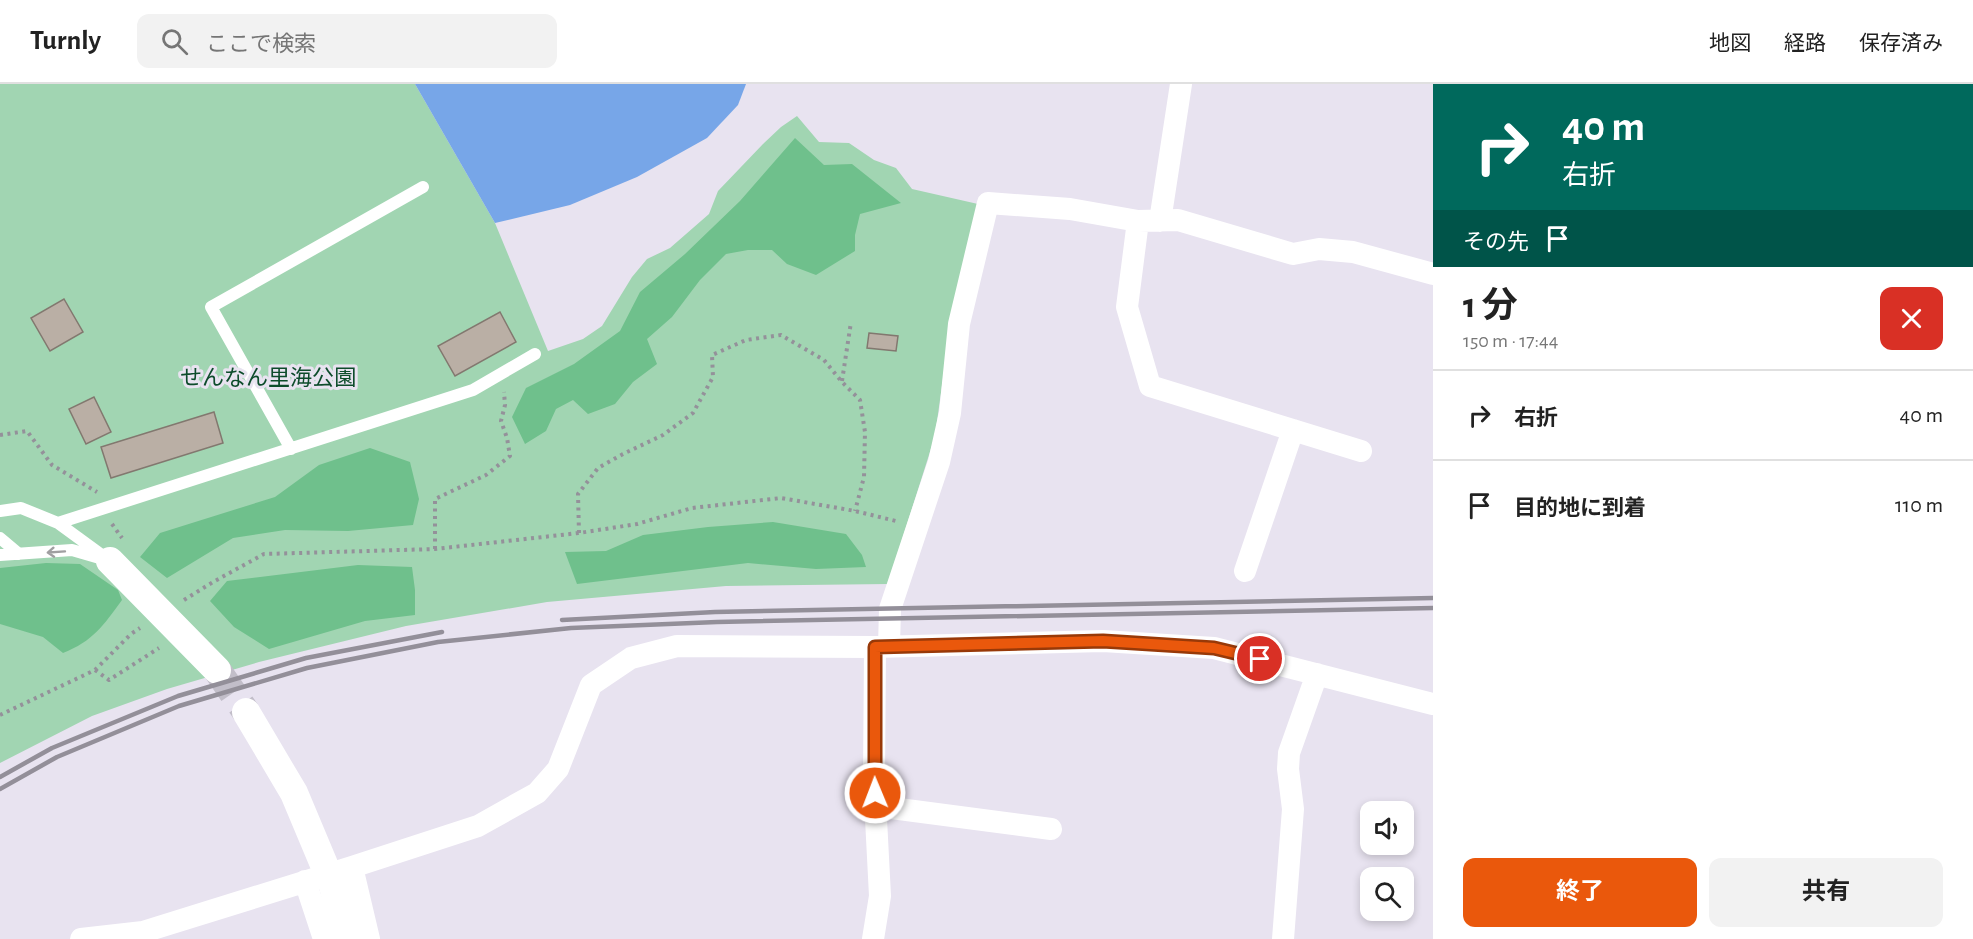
<!DOCTYPE html>
<html lang="ja">
<meta charset="utf-8">
<style>
body{margin:0;font-family:"Alegreya Sans","Noto Sans JP",sans-serif;background:#f2f2f2;color:#222;height:100vh;display:flex;flex-direction:column;font-size:22px;white-space:nowrap}
*{box-sizing:border-box;margin:0}
p{font-size:20px;color:#767676}
.icon{flex:none;width:33px;height:33px;fill:none;stroke:currentColor;stroke-width:2;stroke-linecap:round;stroke-linejoin:round}
.map{position:relative;flex:1;overflow:hidden}
.details{display:flex;flex-direction:column;background:#fff;width:540px}
.details>*{flex:none}
.hud{background:#00695c;color:#fff;overflow:hidden}
.tools{position:absolute;left:1360px;top:717px;display:grid;gap:12px}
.tools a{display:grid;place-items:center;width:54px;height:54px;border-radius:12px;background:#fff;box-shadow:0 3px 9px #0003;font-size:30px}
.pin{position:absolute;display:grid;place-items:center;width:51px;height:51px;color:#fff;margin:-26px;border:3px solid #fff;border-radius:50%;box-shadow:0 2px 6px #0007}
.me{position:absolute;width:66px;margin:-33px;rotate:359deg;stroke-linejoin:round;filter:drop-shadow(0 0 4px #0008)}
.turn{display:flex;align-items:center;gap:21px;height:126px;padding:0 30px;font-size:27px}
.turn .icon{width:78px;height:78px;stroke-width:2.5}
.turn b{display:block;font-size:42px;line-height:51px}
.then{display:flex;align-items:center;height:57px;padding:0 30px;background:#0003;gap:12px;font-size:22px}
.round{display:grid;place-items:center;flex:none;width:63px;height:63px;border-radius:12px;background:#f2f2f2}
.headline{display:flex;align-items:center;justify-content:space-between;height:102px;padding:0 30px}
h1{font-size:36px;font-weight:700;line-height:45px}
.button{display:flex;gap:12px;margin-top:auto;padding:12px 30px}
.button a{flex:1;height:69px;border-radius:12px;background:#ea580c;color:#fff;font-size:24px;font-weight:700;line-height:69px;text-align:center}
.button a+a{background:#f2f2f2;color:#222}
ul{padding:0;list-style:none}
li{display:flex;align-items:center;gap:18px;height:90px;padding:0 30px;border-top:2px solid #e0e0e0}
li div{flex:1}
li b{display:block;font-size:22px}
li em{font-style:normal}
header{display:flex;align-items:center;gap:36px;box-sizing:border-box;height:84px;padding:0 30px;background:#fff;border-bottom:2px solid #e0e0e0}
header strong{font-size:28px}
nav{display:flex;gap:33px;margin-inline-start:auto;font-size:21px}
.search{width:420px;height:54px;background:#f2f2f2;display:flex;align-items:center;gap:15px;box-sizing:border-box;padding:0 21px;border-radius:12px;color:#767676;font-size:22px}
main{display:flex;flex:1;min-height:0}
.map>svg:first-child{display:block}
.green{fill:#a1d5b2}
.forest{fill:#6fc08c}
.water{fill:#77a6e8}
.building{fill:#baafa5;stroke:#82786f;stroke-width:1.5}
.lines{fill:none;stroke-linecap:round;stroke-linejoin:round}
.tertiary-tunnel{stroke:#c2bec9;stroke-width:28;stroke-dasharray:28 14;stroke-linecap:butt}
.path{stroke:#94919a;stroke-width:4;stroke-dasharray:3 4.5;stroke-linecap:butt}
.service{stroke:#fff;stroke-width:12}
.minor{stroke:#fff;stroke-width:22}
.tertiary{stroke:#fff;stroke-width:28}
.rail{stroke:#938f99;stroke-width:4.5}
.oneway{stroke:#a09fa1}
.route-casing{stroke:#983908;stroke-width:15}
.route{stroke:#ea580c;stroke-width:10}
.labels{text-anchor:middle;dominant-baseline:central;stroke-width:6;stroke-linejoin:round;paint-order:stroke}
.park-label{font-size:22px;fill:#0d4c2b;stroke:#e8e3f0}
</style>
<header>
<strong>Turnly</strong>
<div class="search"><svg class="icon" aria-label="search" viewBox="0 0 24 24"><circle cx="10" cy="10" r="6"/><path d="M15 15l6 6"/></svg>ここで検索</div>
<nav><a>地図</a><a>経路</a><a>保存済み</a></nav>
</header>
<main>
<div class="map">
<svg width="1433" height="855" viewBox="0 0 1433 855">
<rect width="100%" height="100%" fill="#e8e3f0"/>
<path class="green" d="M0,0H415L495,139L548,267L583,255L602,242L632,193L647,175L670,164L709,130L718,107L763,60L781,43L797,32L819,58L849,59L874,76L896,84L912,105L978,120L951,236L935,352L888,500L726,502L547,518L406,542L259,578L167,605L92,632L0,679Z"/>
<path class="forest" d="M795,54L824,81L852,80L901,119L860,130L855,151V167L816,191L787,180L772,166H748L726,170L700,196L672,233L647,255L657,280L633,298L615,320L588,330L573,316L556,325L546,347L525,360L512,333L526,304L574,280L620,247L640,208L685,170L740,117Z
M370,364L410,378L419,415L413,441L348,447L285,446L233,454L167,494L140,473L160,449L275,413L319,381Z
M773,438L846,450L862,471L866,483L816,485L748,479L577,500L565,468L606,467L643,451L708,443Z
M46,479L80,480L118,506L122,516C103,542 93,557 63,569L43,553L0,540V484Z
M358,481L412,483L415,506V531L365,537L269,565L234,543L210,517L227,497Z"/>
<path class="water" d="M415,0H746L738,21L707,54L637,93L570,121L495,139Z"/>
<path class="building" d="M64,215L83,248L50,267L31,234Z
M500,228L516,258L455,292L438,262Z
M869,249L898,252L896,267L867,264Z
M94,313L111,348L86,360L69,325Z
M214,328L223,359L111,394L101,363Z"/>
<g class="lines">
<path class="tertiary-tunnel" d="M217,586L246,628"/>
<path class="path" d="M842,297L851,238
M0,351L27,347L52,381L97,408
M112,440L122,454
M579,449L578,410L598,384L623,370L663,351L693,329L713,293L712,271L746,256L781,251L824,276L842,298L860,316L865,348L864,393L855,427
M435,465V415L486,391L510,372L507,354L501,337L505,321L504,308
M184,516L213,498L264,470L435,465L579,449L637,440L692,424L781,414L855,427L896,437
M95,586L109,596L159,564
M0,631L95,586L131,550L140,544"/>
<path class="service" d="M291,365L211,223L423,103
M0,427L21,424L58,439L110,477
M58,439L473,306L535,270
M0,454L19,470
M0,471L72,466L103,475"/>
<path class="minor" d="M1138,137L1127,223L1150,302L1361,367
M1160,137L1181,0
M1245,487L1293,346
M889,562L890,525L939,378L950,329L959,240L988,119L1070,125L1138,137L1178,136L1293,170L1319,165L1353,168L1433,190
M876,722L1051,745
M352,783L369,855
M305,797L324,855
M81,855L143,848L352,783L478,742L537,709L558,685L591,601L631,574L677,562L875,563L1103,557L1214,564L1433,620
M873,855L880,812L874,696L875,563
M1283,855L1293,725L1288,685L1289,669L1317,590"/>
<path class="tertiary" d="M110,477L217,586
M246,628L294,709L333,802L346,855"/>
<path class="rail" d="M562,536L715,528L1433,514
M0,693L52,664L178,612L306,574L442,548
M0,705L57,673L179,622L307,584L438,558L571,544L717,538L1433,524"/>
</g>
<defs><path id="oneway-shaft" d="M-6 0H5M1.5-3L5.5 0L1.5 3" fill="none" stroke-width="1.6" stroke-linecap="round" stroke-linejoin="round" transform="scale(1.5)"/></defs>
<use class="oneway" href="#oneway-shaft" transform="translate(56 468) rotate(176)"/>
<g class="lines">
<g class="route-casing">
<path id="route" d="M875,709V563L1103,557L1214,564L1260,575"/>
</g>
<use href="#route" class="route"/>
</g>
<g class="labels">
<g class="park-label">
<text x="268" y="294">せんなん里海公園</text>
</g>
</g>
</svg>
<div class="tools">
<a><svg class="icon" aria-label="sound" viewBox="0 0 24 24"><path d="M4 9h4l5-4v14l-5-4H4zM17 9q2 3 0 6"/></svg></a>
<a><svg class="icon" aria-label="search" viewBox="0 0 24 24"><circle cx="10" cy="10" r="6"/><path d="M15 15l6 6"/></svg></a>
</div>
<div class="pin" style="left:1260px;top:575px;background:#d93025"><svg class="icon" aria-label="arrive" viewBox="0 0 24 24"><path d="M6 21V4h12l-3 4 3 4H6"/></svg></div>
<svg class="me" style="left:875px;top:709px" viewBox="-20 -20 40 40"><circle r="17" fill="#ea580c" stroke="#fff" stroke-width="3"/><path d="M0-11L8 9 0 5-8 9z" fill="#fff"/></svg>
</div>
<section class="details">
<div class="hud">
<div class="turn"><svg class="icon" aria-label="right" viewBox="0 0 24 24"><path d="M7 20v-9h11M14 6l5 5-5 5"/></svg><div><b>40 m</b>右折</div></div>
<div class="then">その先<svg class="icon" aria-label="arrive" viewBox="0 0 24 24"><path d="M6 21V4h12l-3 4 3 4H6"/></svg></div>
</div>
<div class="headline"><div><h1>1 分</h1><p>150 m · 17:44</p></div><a class="round" style="background:#d93025;color:#fff"><svg class="icon" aria-label="close" viewBox="0 0 24 24"><path d="M6 6l12 12M18 6L6 18"/></svg></a></div>
<ul>
<li><svg class="icon" aria-label="right" viewBox="0 0 24 24"><path d="M7 20v-9h11M14 6l5 5-5 5"/></svg><div><b>右折</b></div><em>40 m</em></li>
<li><svg class="icon" aria-label="arrive" viewBox="0 0 24 24"><path d="M6 21V4h12l-3 4 3 4H6"/></svg><div><b>目的地に到着</b></div><em>110 m</em></li>
</ul>
<div class="button"><a>終了</a><a>共有</a></div>
</section>
</main>
